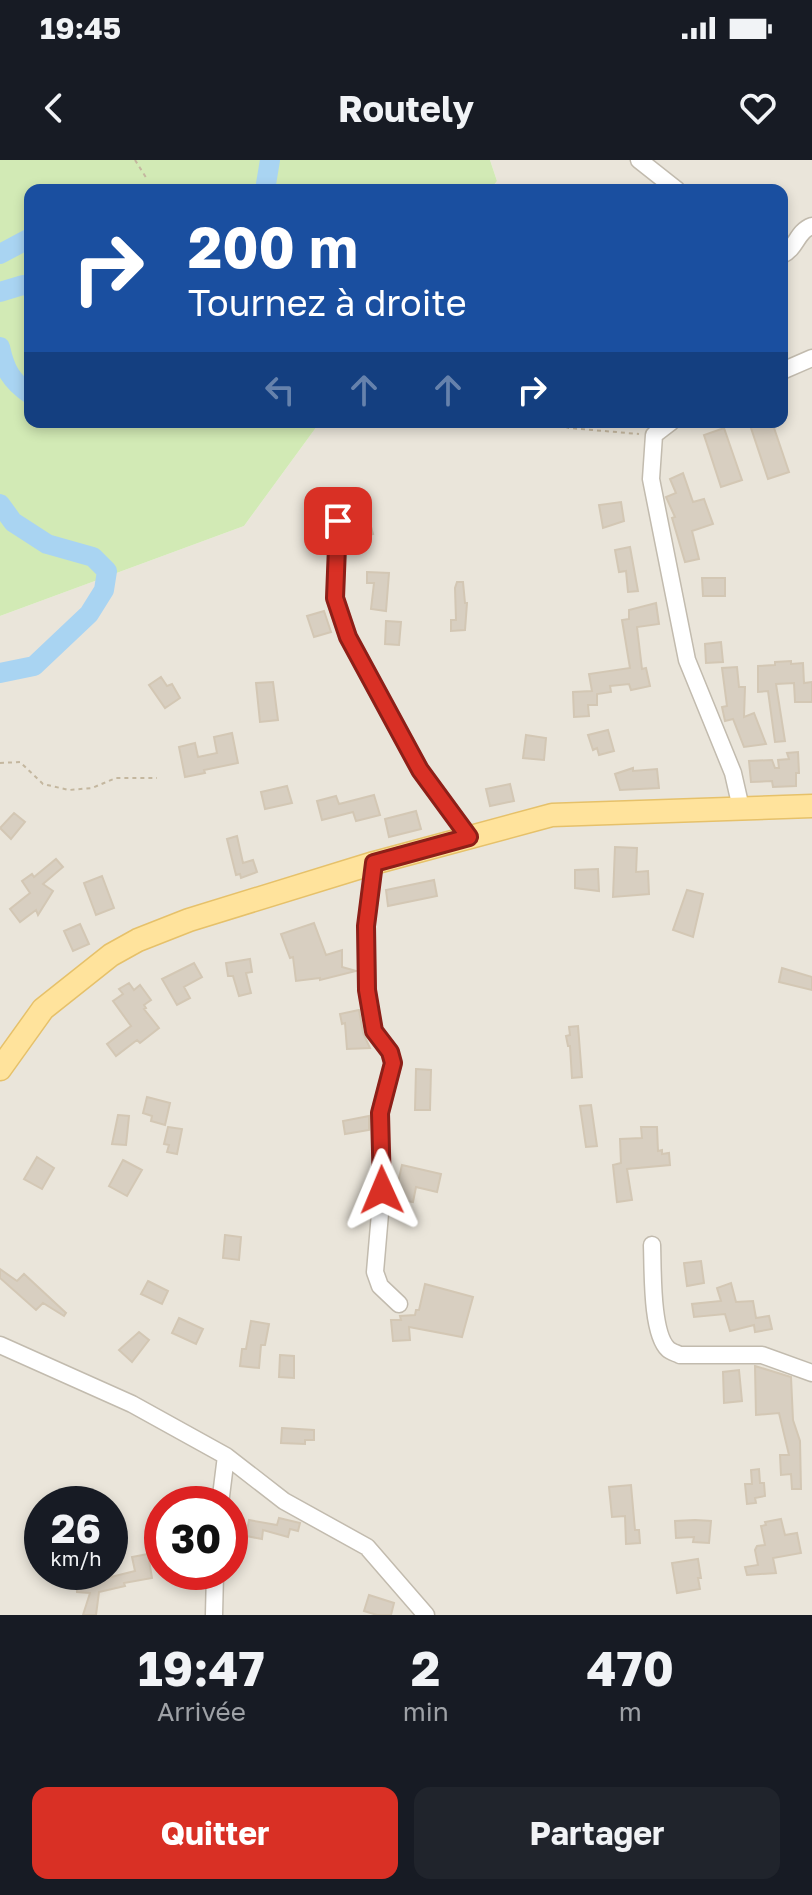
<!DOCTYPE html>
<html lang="fr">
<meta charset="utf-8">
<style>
body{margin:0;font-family:"Golos Text",sans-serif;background:#20242c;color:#f1f3f6;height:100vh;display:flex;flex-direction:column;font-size:30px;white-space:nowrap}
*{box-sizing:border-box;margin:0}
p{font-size:26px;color:#9ea1a6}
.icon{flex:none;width:44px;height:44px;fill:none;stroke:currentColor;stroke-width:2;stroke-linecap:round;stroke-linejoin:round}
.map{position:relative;height:1455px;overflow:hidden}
.side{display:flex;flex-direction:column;background:#171b24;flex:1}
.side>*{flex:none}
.top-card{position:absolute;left:24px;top:24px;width:764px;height:244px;border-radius:16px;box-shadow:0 4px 12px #0003;background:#1a4fa0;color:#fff;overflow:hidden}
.speed{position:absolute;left:24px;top:1326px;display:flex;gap:16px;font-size:40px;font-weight:700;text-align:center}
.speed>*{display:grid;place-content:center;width:104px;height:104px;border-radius:50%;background:#171b24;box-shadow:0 4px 12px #0003;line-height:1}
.speed small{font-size:20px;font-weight:400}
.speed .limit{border:12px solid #d22;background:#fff;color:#111}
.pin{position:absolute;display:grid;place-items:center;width:68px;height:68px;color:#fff;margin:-34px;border-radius:16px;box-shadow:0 4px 12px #0006}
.me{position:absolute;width:88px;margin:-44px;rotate:359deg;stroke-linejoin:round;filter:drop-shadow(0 0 6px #0008)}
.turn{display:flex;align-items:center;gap:28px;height:168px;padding:0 32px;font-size:36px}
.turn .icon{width:104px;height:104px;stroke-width:2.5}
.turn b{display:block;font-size:56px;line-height:68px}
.lanes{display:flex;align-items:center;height:76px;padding:0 32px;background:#0003;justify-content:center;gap:40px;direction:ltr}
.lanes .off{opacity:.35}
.eta{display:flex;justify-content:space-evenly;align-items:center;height:136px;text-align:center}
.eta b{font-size:48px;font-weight:700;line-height:56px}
.button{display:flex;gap:16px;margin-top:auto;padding:16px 32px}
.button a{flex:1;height:92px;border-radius:16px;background:#d93025;color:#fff;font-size:32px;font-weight:700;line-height:92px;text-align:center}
.button a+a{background:#20242c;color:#f1f3f6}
.status{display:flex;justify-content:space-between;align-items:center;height:56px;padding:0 40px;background:#171b24;direction:ltr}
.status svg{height:22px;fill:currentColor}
header{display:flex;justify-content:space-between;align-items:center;height:104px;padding:0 32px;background:#171b24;font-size:36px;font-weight:700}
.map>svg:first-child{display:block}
.residential{fill:#eae5da;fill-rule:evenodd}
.green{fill:#d2eab5}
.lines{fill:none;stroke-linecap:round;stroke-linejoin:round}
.river{stroke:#a9d4f2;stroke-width:20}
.building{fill:#d8cfc1;stroke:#d3c7b4;stroke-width:2}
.minor-casing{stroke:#c2bbae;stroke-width:19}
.major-casing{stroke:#e6c16a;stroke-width:25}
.path{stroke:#c4b79f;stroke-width:2;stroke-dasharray:4 4;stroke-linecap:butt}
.minor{stroke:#fff;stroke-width:16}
.major{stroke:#ffe39c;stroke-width:22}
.route-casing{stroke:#8d1f18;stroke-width:20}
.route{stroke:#d93025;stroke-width:14}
</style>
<div class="status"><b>19:45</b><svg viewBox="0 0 49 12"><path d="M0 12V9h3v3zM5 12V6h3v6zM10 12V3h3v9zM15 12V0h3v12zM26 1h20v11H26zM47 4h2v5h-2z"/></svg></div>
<header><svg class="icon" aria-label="back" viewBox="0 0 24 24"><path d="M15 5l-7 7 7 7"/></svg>Routely<svg class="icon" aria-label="heart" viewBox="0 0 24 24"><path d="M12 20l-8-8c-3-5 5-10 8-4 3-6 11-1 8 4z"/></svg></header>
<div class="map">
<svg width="812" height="1455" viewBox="0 0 812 1455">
<rect width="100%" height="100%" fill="#f6f3ec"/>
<path class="residential" d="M490,0H812V1455H0V456L244,366L320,262H782V30H490L497,21ZM42,1344H110V1412H42ZM162,1344H230V1412H162Z"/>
<path class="green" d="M0,0H490L497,21L490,30H30V262H320L244,366L0,456Z"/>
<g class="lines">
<path class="river" d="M265,30L270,0
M0,94L30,78
M0,132L23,125L30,126
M0,187C5,210 11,221 30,234
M0,344L13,362L47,384L93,397L107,411L104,430L89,454L34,506L0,513"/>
</g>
<path class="building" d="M749,262H772L789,312L768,319Z
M724,268L742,320L721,327L704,275Z
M683,313L693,342L704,339L713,364L692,371L699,399L685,402L672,358L675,357L666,337L676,333L670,319Z
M621,342L624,361L603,368L599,345Z
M367,352L373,374L358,378L353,355Z
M630,387L638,431L628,432L626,411L619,412L615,390Z
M367,412L389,413L386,451L371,449L374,423H367Z
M702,418H725V436H703Z
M457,422H463L465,443H467L465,470L451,471V460H456L455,428Z
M656,443L659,464L637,467L642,509L646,508L650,526L631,530L629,524L610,526L611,532L597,534V545H588L589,556L574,557L573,532L592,531L589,514L630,508L622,460L629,459V450Z
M324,451L331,472L314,477L307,456Z
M386,461L401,462L399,485L385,484Z
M721,482L723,502L706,503L705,484Z
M791,501V504L803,503L804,523L812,522V542H795L794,523L776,524L785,581L775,582L768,531L758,532V506L775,505V502Z
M737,507L739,527H745L744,557L754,553L766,584L744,587L733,559L725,561L722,547L727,546L722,508Z
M161,517L167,526L172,524L180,538L165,548L149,525Z
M273,522L278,560L260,562L256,523Z
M608,570L614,591L599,595L597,588L593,590L588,575Z
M232,573L238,603L204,610L205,613L185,617L179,587L195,583L198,597L217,593L214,577Z
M526,575L546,578L544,600L523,598Z
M798,592L799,613H796V626L773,627L772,621L751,622L749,601L772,600L775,608H779L778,600L789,599L787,593Z
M633,608V611L657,609L659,628L620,630L615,614Z
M510,624L514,641L490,646L486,629Z
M287,626L292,643L265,649L261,632Z
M374,635L380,655L356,661L353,652L322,660L317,641L336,636L339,644Z
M416,651L421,669L389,677L385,659Z
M14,653L25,662L11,679L0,668Z
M237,676L243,703L253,700L257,712L241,718L240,714L236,715L227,679Z
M615,687L637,688L636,712L648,711L649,734L613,737Z
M56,699L63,707L43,724L53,731L38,755L36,750L20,762L10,749L30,733L22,721L32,714L34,717Z
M598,709L599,731L575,728V710Z
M102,716L114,748L96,755L84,723Z
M434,720L437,736L388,746L386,730Z
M687,730L703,734L693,777L673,770Z
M314,763L326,795L342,790V807L356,811L320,820V818L296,821L293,797L290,798L281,774Z
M80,764L89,784L73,791L64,771Z
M250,799L252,812L246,813L251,833L239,836L233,816H228L226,803Z
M194,803L202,817L184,827L190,838L177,845L162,819Z
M782,808L812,817V830L779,822Z
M129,823L134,830L140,825L151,840L144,845L146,848L144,849L159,868L140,883L137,880L116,896L107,884L131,866L113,841L123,834L119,829Z
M359,850L363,873L370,888L347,889L345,863L342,864L340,854Z
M578,866L582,917L572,918L570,886H568L566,876L570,875L569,867Z
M416,909L431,910L430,950H415Z
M147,937L170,943L165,965L151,961L152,956L143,953Z
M591,945L597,986L586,987L580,946Z
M118,955L129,956L126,985L112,984Z
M369,956V970L345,974L343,961Z
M168,967L182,969L177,994L167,992L169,985L164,984Z
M641,967H657L658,991L662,990V994L669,993L670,1005L627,1009L632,1040L617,1042L613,1005L621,1003L620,979L642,978Z
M37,997L54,1008L42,1029L24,1019Z
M123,1000L142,1010L127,1036L109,1026Z
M402,1005L441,1014L437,1032L416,1027L413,1042L407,1041L403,1056L391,1053Z
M225,1075L241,1077L239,1100L223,1098Z
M701,1101L704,1123L687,1126L684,1103Z
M0,1109L17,1121L24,1114L66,1153L64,1156L43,1143L36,1150L0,1118Z
M148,1121L168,1131L162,1144L141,1134Z
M731,1123L736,1142L753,1141L756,1158L769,1156L772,1169L755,1172L754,1165L730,1171L725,1154L694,1157L692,1144L721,1141L717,1128Z
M425,1124L473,1137L462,1177L409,1167L410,1180L393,1181L391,1160H401L400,1156L415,1155L416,1150H419Z
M179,1158L203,1169L196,1184L172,1173Z
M251,1161L269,1164L265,1185H261L259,1208L240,1206L242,1189H246Z
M139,1172L149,1180L132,1202L119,1190Z
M280,1195L294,1196V1218L279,1217Z
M755,1206L791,1217L793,1260L800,1281L801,1329H792L791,1314L781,1315L780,1295H789L779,1253L756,1255Z
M739,1210L742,1241L724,1243L723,1212Z
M282,1268L314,1270V1280H305V1284L281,1283Z
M759,1309L760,1323H764L765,1336L755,1338L756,1343L747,1344L745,1324H752L751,1310Z
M631,1325L635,1370H639L640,1383L626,1384L625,1356L612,1357L609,1327Z
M279,1358L300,1363L298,1371L290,1369L288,1377L263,1370L262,1379L246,1376L249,1360L277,1365Z
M781,1359L785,1375L797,1373L801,1393L773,1398L776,1413L747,1415L745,1407L758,1405L755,1390L757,1386L765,1385L761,1366L766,1365L765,1362Z
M695,1360L711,1361L709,1383L693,1382L694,1377L676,1378L675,1361Z
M148,1394L152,1418L124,1423L125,1426L99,1432L96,1455H83L90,1433L77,1432L78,1412H100L99,1420L135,1411L132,1397Z
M698,1399L701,1418H698L700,1429L677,1433L672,1403Z
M369,1435L394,1443L391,1455H377L364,1451Z"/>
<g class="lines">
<g class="minor-casing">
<path id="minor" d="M639,0L677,30
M782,95C797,88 796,72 812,66
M782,211L812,198
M671,262L654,275L651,319L687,500L733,613L741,648
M339,337L335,438L348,477L420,610L469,677
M374,703L366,766L367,830L374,871L390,892L393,903L380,953L382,1030L375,1112L380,1126L399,1144
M652,1085C653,1109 651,1173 668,1189C671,1192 676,1193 680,1195H762L812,1213
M0,1185L132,1244L226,1296L284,1341L367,1387L426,1455
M220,1344L226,1296
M214,1455L215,1412"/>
</g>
<g class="major-casing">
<path id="major" d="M0,909L43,849L111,795L138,780L189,760L374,703L552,655L812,646"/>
</g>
<path class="path" d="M135,0L147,19
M550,262L569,268L639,274
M0,603L20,602L43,624L69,630L92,628L116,618H157"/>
<use href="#minor" class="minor"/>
<use href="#major" class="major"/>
</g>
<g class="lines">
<g class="route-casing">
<path id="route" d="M338,361L335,438L348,477L420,610L469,677L374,703L366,766L367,830L374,871L390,892L393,903L380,953L382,1030"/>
</g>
<use href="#route" class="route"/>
</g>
</svg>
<div class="speed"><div>26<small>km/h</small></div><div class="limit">30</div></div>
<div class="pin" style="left:338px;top:361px;background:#d93025"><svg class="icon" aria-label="arrive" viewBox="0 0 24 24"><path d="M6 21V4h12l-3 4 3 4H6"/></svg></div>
<svg class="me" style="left:382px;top:1030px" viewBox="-20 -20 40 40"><path d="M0-17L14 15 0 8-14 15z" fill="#d93025" stroke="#fff" stroke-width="4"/></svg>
<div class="top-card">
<div class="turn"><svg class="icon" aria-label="right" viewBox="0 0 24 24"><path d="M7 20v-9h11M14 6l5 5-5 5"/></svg><div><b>200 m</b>Tournez à droite</div></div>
<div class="lanes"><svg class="icon off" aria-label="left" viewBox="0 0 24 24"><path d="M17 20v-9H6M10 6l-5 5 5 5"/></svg><svg class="icon off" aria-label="ahead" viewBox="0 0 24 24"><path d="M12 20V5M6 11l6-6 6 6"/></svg><svg class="icon off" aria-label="ahead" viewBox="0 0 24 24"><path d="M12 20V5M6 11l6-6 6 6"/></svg><svg class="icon" aria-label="right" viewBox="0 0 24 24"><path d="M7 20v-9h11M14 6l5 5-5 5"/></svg></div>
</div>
</div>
<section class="side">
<div class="eta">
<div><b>19:47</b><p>Arrivée</p></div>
<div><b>2</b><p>min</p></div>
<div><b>470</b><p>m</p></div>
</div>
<div class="button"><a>Quitter</a><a>Partager</a></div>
</section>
